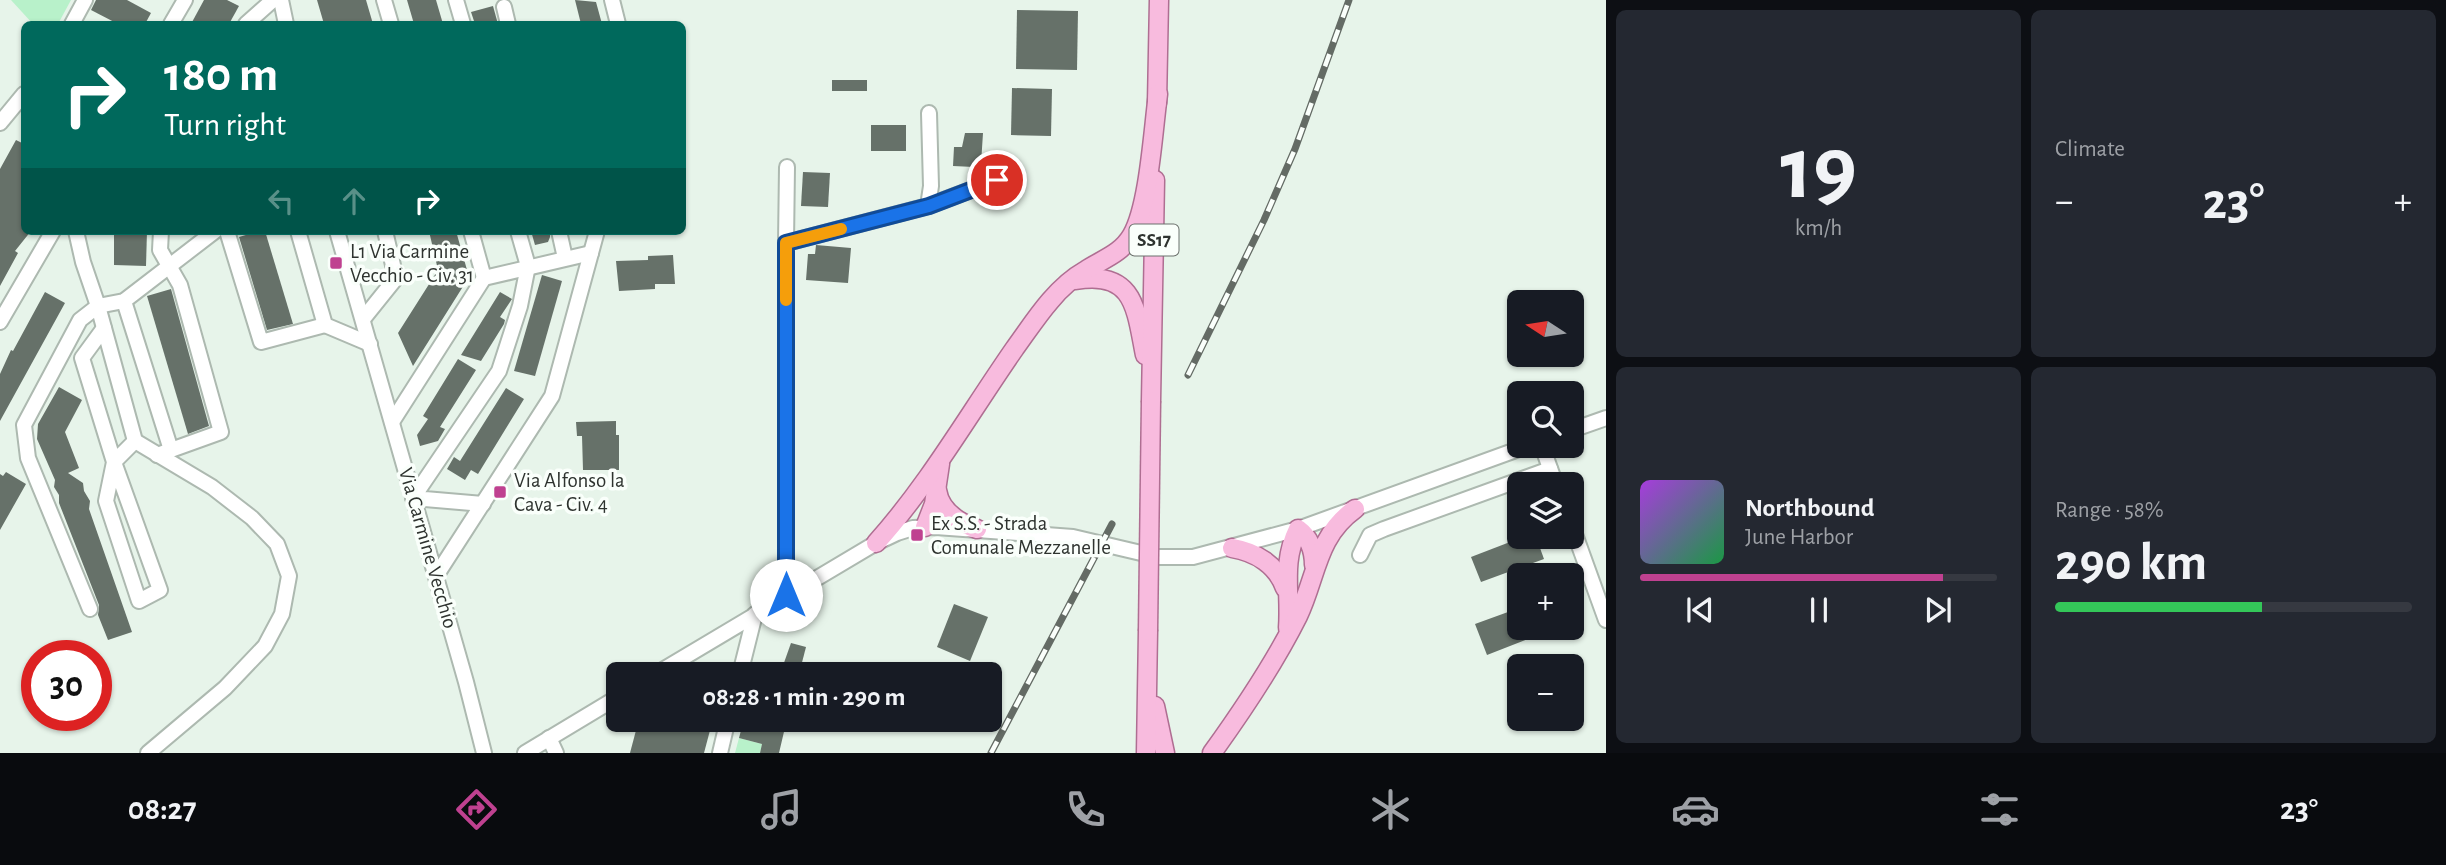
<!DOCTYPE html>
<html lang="en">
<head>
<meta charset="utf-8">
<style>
  :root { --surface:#171b24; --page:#242831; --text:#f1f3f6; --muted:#9ea1a6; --line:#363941; --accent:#bf4190 }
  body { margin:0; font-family:"Alegreya Sans",sans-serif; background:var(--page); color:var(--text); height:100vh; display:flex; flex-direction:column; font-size:26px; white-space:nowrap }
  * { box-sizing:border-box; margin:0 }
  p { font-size:23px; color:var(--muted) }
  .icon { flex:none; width:38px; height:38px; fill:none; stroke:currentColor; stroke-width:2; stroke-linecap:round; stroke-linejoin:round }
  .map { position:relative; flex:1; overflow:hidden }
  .panel { display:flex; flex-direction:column; gap:10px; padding:10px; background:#0d0f14; width:840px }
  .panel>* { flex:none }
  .top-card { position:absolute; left:21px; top:21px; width:665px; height:214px; border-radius:10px; box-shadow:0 2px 5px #0004; background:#00695c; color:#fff; overflow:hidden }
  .needle { width:46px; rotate:282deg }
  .tools { position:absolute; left:1507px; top:290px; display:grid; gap:14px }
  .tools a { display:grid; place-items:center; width:77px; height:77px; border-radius:10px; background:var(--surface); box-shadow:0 2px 5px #0004; font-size:35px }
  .speed { position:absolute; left:21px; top:640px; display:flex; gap:14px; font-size:35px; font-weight:700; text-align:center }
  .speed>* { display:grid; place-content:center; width:91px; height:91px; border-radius:50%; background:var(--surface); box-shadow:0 2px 5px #0004; line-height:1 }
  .speed .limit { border:10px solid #d22; background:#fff; color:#111 }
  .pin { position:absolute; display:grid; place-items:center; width:60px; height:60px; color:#fff; margin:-30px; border:4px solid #fff; border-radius:50%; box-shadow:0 2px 7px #0007 }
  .me { position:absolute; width:77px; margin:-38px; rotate:0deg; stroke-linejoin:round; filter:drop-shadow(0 0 5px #0008) }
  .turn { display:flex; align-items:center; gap:24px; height:147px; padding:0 28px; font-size:32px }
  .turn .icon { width:91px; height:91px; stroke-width:2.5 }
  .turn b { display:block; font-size:49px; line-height:60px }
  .lanes { display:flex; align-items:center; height:66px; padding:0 28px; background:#0003; justify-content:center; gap:35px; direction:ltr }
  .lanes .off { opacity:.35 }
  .big { font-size:52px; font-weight:700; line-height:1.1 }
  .panel .card { flex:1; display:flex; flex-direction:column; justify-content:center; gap:10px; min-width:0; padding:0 24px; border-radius:10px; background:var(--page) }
  .panel .dial { align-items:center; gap:0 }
  .dial b { font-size:91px; line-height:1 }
  .song { display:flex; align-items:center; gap:21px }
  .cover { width:84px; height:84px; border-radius:10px; background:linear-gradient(135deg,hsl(280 70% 55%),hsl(140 70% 35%)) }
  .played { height:7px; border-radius:4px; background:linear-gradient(90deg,var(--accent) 85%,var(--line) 85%) }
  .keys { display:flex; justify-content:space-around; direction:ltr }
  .heat { display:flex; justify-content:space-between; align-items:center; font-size:38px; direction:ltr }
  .charge { height:10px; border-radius:5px; background:linear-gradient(90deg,#34c759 58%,var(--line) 0) }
  .panel .tiles { flex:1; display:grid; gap:10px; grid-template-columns:repeat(2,1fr) }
  .trip { position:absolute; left:606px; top:662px; width:396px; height:70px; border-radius:10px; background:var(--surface); box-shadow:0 2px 5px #0004; font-weight:700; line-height:70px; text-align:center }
  .dock { display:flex; height:112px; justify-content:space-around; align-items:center; background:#090b0e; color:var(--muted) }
  .dock .icon { width:49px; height:49px }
  .dock .selected { color:var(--accent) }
  .dock b { font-size:32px; color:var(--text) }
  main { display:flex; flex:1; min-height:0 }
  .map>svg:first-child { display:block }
  .green { fill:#b8f1ca }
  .building { fill:#667169 }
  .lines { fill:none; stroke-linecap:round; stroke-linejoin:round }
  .minor-casing { stroke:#adb9b0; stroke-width:18 }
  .major-casing { stroke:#af6e92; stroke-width:21 }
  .minor { stroke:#fff; stroke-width:14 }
  .major { stroke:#f8bbde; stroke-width:18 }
  .rail-casing { stroke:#646b65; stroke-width:7 }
  .rail { stroke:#fafffb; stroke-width:4.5; stroke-dasharray:13; stroke-linecap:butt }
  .major-bridge-casing { stroke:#af6e92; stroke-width:21; stroke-linecap:butt }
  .major-bridge { stroke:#f8bbde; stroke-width:18 }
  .route-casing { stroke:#114b97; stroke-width:18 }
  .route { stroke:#1a73e8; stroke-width:12 }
  .slow { stroke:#f59e0b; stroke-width:12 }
  .poi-dot { fill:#bf4190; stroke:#fafffb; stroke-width:2.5 }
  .labels { text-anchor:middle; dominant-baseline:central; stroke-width:7; stroke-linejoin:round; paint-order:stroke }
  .shield { fill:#fafffb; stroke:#6b706c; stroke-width:2 }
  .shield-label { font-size:19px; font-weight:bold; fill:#2e332f }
  .poi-label { font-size:21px; fill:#2e332f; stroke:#fafffb; text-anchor:start }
  .street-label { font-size:21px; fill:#2e332f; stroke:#fafffb }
</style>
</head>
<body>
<main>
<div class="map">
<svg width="1606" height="753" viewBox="0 0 1606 753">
  <rect width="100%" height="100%" fill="#e7f4ea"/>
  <g class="green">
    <polygon points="11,0 71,0 58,24 33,24"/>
    <polygon points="739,738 762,744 760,753 735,753"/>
  </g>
  <g class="building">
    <polygon points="96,0 127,0 151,13 145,24 118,24 91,10"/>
    <polygon points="204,0 227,0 239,6 229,24 191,24"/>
    <polygon points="317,0 366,0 373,24 324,24"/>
    <polygon points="407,0 436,0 443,24 414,24"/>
    <polygon points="575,0 596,2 602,24 581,24"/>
    <polygon points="493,6 498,24 475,24 471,12"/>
    <polygon points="1017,10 1078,11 1077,70 1016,69"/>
    <rect x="832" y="80" width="35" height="11"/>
    <polygon points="1012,88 1052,89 1051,136 1011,135"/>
    <rect x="871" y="125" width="35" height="26"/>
    <polygon points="965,133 983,133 981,164 975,164 974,167 953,166 954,147 962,147"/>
    <polygon points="16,140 24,144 24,231 31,231 15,251 18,253 0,286 0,169"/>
    <polygon points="803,172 830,173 828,207 801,206"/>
    <polygon points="114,231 147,231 146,266 114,265"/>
    <polygon points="259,231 265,231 293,324 267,330 239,237"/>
    <polygon points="429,231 456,231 469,277 413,366 398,333 438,270"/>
    <polygon points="531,231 550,231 550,237 548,242 535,245"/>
    <polygon points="816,245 851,248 848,283 806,280 808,254 815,254"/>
    <polygon points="673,255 675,284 655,284 655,289 619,291 616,261 648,260 648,256"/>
    <polygon points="542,275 562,281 535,376 514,371"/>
    <polygon points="171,289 209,426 188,434 147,296"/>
    <polygon points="45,292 65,303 0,421 0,374 11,350 13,351"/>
    <polygon points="500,292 512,299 500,317 505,320 504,324 481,361 461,355"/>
    <polygon points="458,359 476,370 440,427 445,429 438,441 420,446 417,435 428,419 423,416"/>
    <polygon points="59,387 82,400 65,432 79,468 68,473 83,483 84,491 90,501 89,509 132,632 108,640 98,615 99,605 59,503 59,495 54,487 55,480 37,439 38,424"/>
    <polygon points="506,388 524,399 478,474 471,470 465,480 447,469 454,457 460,461"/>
    <polygon points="616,421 616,435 619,435 619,470 583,470 582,436 577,436 576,422"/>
    <polygon points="6,472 26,484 0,530 0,474 3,476"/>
    <polygon points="1523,537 1536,537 1544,559 1481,582 1471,557"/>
    <polygon points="954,604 988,617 970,661 937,647"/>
    <polygon points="1519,608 1519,628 1553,629 1487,655 1475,624"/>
    <polygon points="791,643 806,647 799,674 780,674"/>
    <polygon points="639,719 713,719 704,753 630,753"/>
    <polygon points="744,719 787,719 779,753 760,753 762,744 739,738"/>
  </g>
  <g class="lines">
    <defs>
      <g id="minor">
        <polyline points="281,0 286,24"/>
        <polyline points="384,0 391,24"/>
        <polyline points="456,0 463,24"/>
        <polyline points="612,0 618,24"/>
        <polyline points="504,7 508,24"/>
        <polyline points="72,24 85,0"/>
        <polyline points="171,24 185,0"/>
        <polyline points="246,24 273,0"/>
        <polyline points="0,123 24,94"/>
        <polyline points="928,206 997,180"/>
        <polyline points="76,231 83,262 98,306 135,441 212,487 252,518 277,544 289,576 282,614 265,646 225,688 148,753"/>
        <polyline points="227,231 261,342 325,325"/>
        <polyline points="298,231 325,325 370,344"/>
        <polyline points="337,231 466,682 484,753"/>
        <polyline points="471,231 484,278"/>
        <polyline points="559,231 565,258"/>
        <polyline points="786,243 787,167"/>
        <polyline points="484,278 591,253"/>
        <polyline points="124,301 171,450"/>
        <polyline points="363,319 396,278 385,231"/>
        <polyline points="0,322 53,231"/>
        <polyline points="104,328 82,358 114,462 106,501 139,601 160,590 114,462 135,441"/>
        <polyline points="392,422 484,278"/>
        <polyline points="1572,430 1606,418"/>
        <polyline points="1542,446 1556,485"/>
        <polyline points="157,455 221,432 180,285 160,250 161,231"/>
        <polyline points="483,504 413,498 499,371 520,306 528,266 518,231"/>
        <polyline points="1572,526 1606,620"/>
        <polyline points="1360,555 1370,535 1384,529 1550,469"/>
        <polyline points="436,576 552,396 597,231"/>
        <polyline points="786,595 786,243 928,206 931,186 929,113"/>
        <polyline points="90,609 28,458 24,425 80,320 98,306 124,301 215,231"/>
        <polyline points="656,674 876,543 897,533 913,528 936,527 1073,537 1158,557 1193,557 1298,529 1527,446"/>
        <polyline points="740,674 755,614"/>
        <polyline points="549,738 556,753"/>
        <polyline points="525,753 618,697"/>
        <polyline points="720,753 728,719"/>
      </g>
      <g id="major">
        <polyline points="1157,103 1159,0"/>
        <path d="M1076,280c59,-10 60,30 69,75"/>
        <polyline points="1151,401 1155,180"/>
        <path d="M937,490c3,21 20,32 40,39"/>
        <polyline points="925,527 934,504 940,464"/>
        <path d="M876,543c53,-59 93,-129 139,-195 11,-15 22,-32 35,-47 10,-12 22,-23 36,-31 17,-11 35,-16 46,-35 17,-30 21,-104 26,-141"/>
        <path d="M1232,548c24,4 45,17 53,40"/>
        <path d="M1288,628c3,-36 -7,-64 10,-99 12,9 16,21 16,36"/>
        <polyline points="1155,706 1165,753"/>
        <polyline points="1146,753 1148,631"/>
        <path d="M1212,753c31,-43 62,-89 86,-137 19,-40 18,-79 57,-107"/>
      </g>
    </defs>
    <use href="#minor" class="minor-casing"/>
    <use href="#major" class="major-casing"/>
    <use href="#minor" class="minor"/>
    <use href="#major" class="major"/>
    <defs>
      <g id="rail">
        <polyline points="1188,375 1264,220 1295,149 1349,0"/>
        <polyline points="991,753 1112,524"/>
      </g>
    </defs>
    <use href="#rail" class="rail-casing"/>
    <use href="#rail" class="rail"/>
    <defs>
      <polyline id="major-bridge" points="1148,631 1151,401"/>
    </defs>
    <use href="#major-bridge" class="major-bridge-casing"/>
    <use href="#major-bridge" class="major-bridge"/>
  </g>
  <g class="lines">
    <defs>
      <polyline id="route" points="786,595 786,243 929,206 997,180"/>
    </defs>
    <use href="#route" class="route-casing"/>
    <use href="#route" class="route"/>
    <polyline class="slow" points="786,300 786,243 841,229"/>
  </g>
  <g class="poi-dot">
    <rect x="329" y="256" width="14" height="14" rx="3.5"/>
    <rect x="493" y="485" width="14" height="14" rx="3.5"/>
    <rect x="910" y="528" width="14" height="14" rx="3.5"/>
  </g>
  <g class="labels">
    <rect class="shield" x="1129.5" y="224.5" width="49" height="31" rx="5"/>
    <g class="shield-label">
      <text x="1154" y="240">SS17</text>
    </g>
    <g class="poi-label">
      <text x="350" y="251">L1 Via Carmine<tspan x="350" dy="24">Vecchio - Civ. 31</tspan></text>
      <text x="514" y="480">Via Alfonso la<tspan x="514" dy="24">Cava - Civ. 4</tspan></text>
      <text x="931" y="523">Ex S.S. - Strada<tspan x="931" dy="24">Comunale Mezzanelle</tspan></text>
    </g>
    <g class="street-label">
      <text transform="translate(428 548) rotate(74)">Via Carmine Vecchio</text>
    </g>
  </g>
</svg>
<div class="tools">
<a><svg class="needle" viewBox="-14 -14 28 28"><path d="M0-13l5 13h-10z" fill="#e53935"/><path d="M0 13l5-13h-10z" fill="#9ea1a6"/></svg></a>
<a><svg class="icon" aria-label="search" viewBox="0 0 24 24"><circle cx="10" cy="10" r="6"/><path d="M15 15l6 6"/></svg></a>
<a><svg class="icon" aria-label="layers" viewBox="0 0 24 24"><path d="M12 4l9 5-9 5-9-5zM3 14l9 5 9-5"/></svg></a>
<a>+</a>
<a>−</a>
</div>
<div class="speed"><div class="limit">30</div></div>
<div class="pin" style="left:997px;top:180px;background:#d93025"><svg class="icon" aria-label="arrive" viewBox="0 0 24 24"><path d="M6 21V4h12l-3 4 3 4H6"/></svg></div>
<svg class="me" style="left:786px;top:595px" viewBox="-20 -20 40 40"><circle r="19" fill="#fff"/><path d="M0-13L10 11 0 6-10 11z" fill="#1a73e8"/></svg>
<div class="trip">08:28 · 1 min · 290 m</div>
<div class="top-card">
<div class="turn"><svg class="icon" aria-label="right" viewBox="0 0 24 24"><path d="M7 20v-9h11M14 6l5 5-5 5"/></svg><div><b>180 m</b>Turn right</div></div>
<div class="lanes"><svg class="icon off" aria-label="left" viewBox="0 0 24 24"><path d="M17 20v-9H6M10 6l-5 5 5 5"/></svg><svg class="icon off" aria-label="ahead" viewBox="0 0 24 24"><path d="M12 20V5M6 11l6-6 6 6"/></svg><svg class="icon" aria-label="right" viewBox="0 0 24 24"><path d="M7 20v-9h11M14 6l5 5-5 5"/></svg></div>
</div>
</div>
<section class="panel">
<div class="tiles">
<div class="card dial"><b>19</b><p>km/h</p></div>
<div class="card"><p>Climate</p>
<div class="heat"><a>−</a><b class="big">23°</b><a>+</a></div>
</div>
<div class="card">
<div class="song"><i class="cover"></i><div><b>Northbound</b><p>June Harbor</p></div></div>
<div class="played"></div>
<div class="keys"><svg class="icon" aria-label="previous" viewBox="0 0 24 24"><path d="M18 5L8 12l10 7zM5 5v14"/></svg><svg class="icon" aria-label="pause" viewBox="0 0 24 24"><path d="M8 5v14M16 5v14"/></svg><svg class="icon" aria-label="next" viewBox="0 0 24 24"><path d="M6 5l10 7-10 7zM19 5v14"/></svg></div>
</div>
<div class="card"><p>Range · 58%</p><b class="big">290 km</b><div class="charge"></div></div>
</div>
</section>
</main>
<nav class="dock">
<b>08:27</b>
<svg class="icon selected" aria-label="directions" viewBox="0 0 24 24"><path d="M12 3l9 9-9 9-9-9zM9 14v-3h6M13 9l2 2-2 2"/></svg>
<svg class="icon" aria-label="music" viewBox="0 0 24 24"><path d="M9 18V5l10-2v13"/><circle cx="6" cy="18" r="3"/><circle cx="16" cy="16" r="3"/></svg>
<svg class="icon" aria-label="phone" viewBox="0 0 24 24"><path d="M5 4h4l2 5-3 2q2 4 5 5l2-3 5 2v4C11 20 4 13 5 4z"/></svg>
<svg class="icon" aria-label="climate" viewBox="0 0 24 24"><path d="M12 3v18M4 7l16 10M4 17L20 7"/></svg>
<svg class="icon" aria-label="car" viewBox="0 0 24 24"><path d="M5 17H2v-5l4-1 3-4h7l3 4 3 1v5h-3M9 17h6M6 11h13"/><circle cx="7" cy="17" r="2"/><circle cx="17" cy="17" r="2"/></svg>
<svg class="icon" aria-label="filters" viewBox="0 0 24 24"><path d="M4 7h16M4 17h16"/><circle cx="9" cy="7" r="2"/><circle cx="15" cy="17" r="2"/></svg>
<b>23°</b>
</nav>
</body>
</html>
